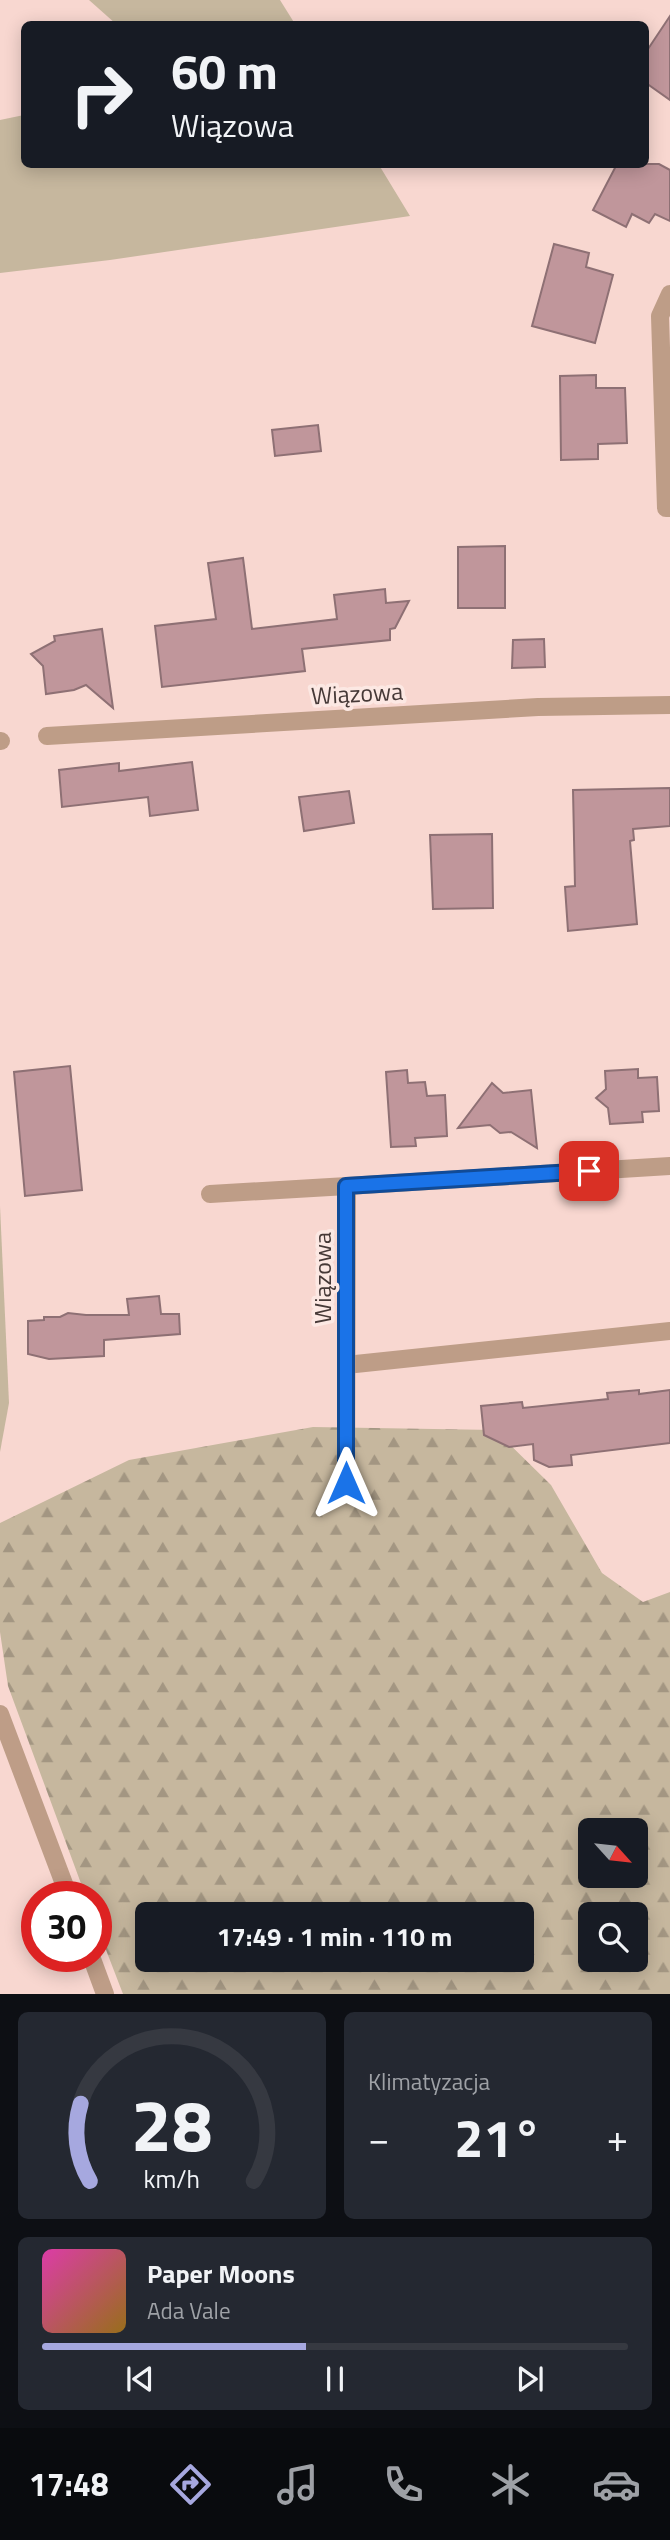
<!DOCTYPE html>
<html lang="pl">
<head>
<meta charset="utf-8">
<style>
  :root { --surface:#171b24; --page:#242831; --text:#f1f3f6; --muted:#9ea1a6; --line:#363941; --accent:#a6a8df }
  body { margin:0; font-family:"Titillium Web",sans-serif; background:var(--page); color:var(--text); height:100vh; display:flex; flex-direction:column; font-size:26px; white-space:nowrap }
  * { box-sizing:border-box; margin:0 }
  p { font-size:23px; color:var(--muted) }
  .icon { flex:none; width:38px; height:38px; fill:none; stroke:currentColor; stroke-width:2; stroke-linecap:round; stroke-linejoin:round }
  .map { position:relative; height:1994px; overflow:hidden }
  .panel { display:flex; flex-direction:column; gap:18px; padding:18px; background:#0d0f14; flex:1 }
  .panel>* { flex:none }
  .top-card { position:absolute; left:21px; top:21px; width:628px; height:147px; border-radius:10px; box-shadow:0 4px 18px #0003; background:#171b24; color:var(--text); overflow:hidden }
  .needle { width:46px; rotate:117deg }
  .fabs { position:absolute; left:578px; top:1818px; display:grid; gap:14px }
  .fabs a { display:grid; place-items:center; width:70px; height:70px; border-radius:10px; background:var(--surface); box-shadow:0 4px 18px #0003; font-size:35px }
  .speed { position:absolute; left:21px; top:1881px; display:flex; gap:14px; font-size:35px; font-weight:700; text-align:center }
  .speed>* { display:grid; place-content:center; width:91px; height:91px; border-radius:50%; background:var(--surface); box-shadow:0 4px 18px #0003; line-height:1 }
  .speed .limit { border:10px solid #d22; background:#fff; color:#111 }
  .pin { position:absolute; display:grid; place-items:center; width:60px; height:60px; color:#fff; margin:-30px; border-radius:14px; box-shadow:0 4px 10px #0006 }
  .me { position:absolute; width:77px; margin:-38px; rotate:0deg; stroke-linejoin:round; filter:drop-shadow(0 0 5px #0008) }
  .turn { display:flex; align-items:center; gap:24px; height:147px; padding:0 35px; font-size:32px }
  .turn .icon { width:91px; height:91px; stroke-width:2.5 }
  .turn b { display:block; font-size:49px; line-height:60px }
  .big { font-size:52px; font-weight:700; line-height:1.1 }
  .panel .widget { flex:1; display:flex; flex-direction:column; justify-content:center; gap:10px; min-width:0; padding:0 24px; border-radius:10px; background:var(--page) }
  .panel .dial { align-items:center; gap:0 }
  .dial svg { height:182px; overflow:visible; fill:none; stroke:var(--line); stroke-width:7; stroke-linecap:round; text-anchor:middle }
  .dial text { fill:var(--text); stroke:none }
  .song { display:flex; align-items:center; gap:21px }
  .cover { width:84px; height:84px; border-radius:10px; background:linear-gradient(135deg,hsl(320 70% 55%),hsl(40 70% 35%)) }
  .played { height:7px; border-radius:4px; background:linear-gradient(90deg,var(--accent) 45%,var(--line) 45%) }
  .keys { display:flex; justify-content:space-around; direction:ltr }
  .heat { display:flex; justify-content:space-between; align-items:center; font-size:38px; direction:ltr }
  .panel .tiles { flex:1; display:grid; gap:18px; grid-template-columns:1fr 1fr }
  .widget:last-child { grid-column:span 2 }
  .trip { position:absolute; left:135px; top:1902px; width:399px; height:70px; border-radius:10px; background:var(--surface); box-shadow:0 4px 18px #0003; font-weight:700; line-height:70px; text-align:center }
  .tab-bar { display:flex; height:112px; justify-content:space-around; align-items:center; background:#090b0e; color:var(--muted) }
  .tab-bar .icon { width:49px; height:49px }
  .tab-bar .on { color:var(--accent) }
  .tab-bar b { font-size:32px; color:var(--text) }
  .map>svg:first-child { display:block }
  .grass { fill:#c6b79e }
  .forest { fill:url(#forest-firs); fill-rule:evenodd }
  .building { fill:#c0969b; stroke:#8e7074; stroke-width:2 }
  .lines { fill:none; stroke-linecap:round; stroke-linejoin:round }
  .street { stroke:#be9d87; stroke-width:18 }
  .route-casing { stroke:#114b97; stroke-width:18 }
  .route { stroke:#1a73e8; stroke-width:12 }
  .labels { text-anchor:middle; dominant-baseline:central; stroke-width:7; stroke-linejoin:round; paint-order:stroke }
  .street-label { font-size:24px; fill:#463937; stroke:#fce8e3 }
</style>
</head>
<body>
<div class="map">
<svg width="670" height="1994" viewBox="0 0 670 1994">
  <defs>
    <pattern id="forest-firs" width="22" height="20" patternUnits="userSpaceOnUse" patternTransform="scale(1.75)"><rect width="22" height="20" fill="#c6b79e"/><path d="M5 1l3.5 6h-7zM16 11l3.5 6h-7z" fill="#a39682"/></pattern>
  </defs>
  <rect width="100%" height="100%" fill="#f8d7d0"/>
  <g class="grass">
    <polygon points="89,0 280,0 295,24 116,24"/>
    <polygon points="24,115 24,164 379,165 410,216 110,260 0,273 0,120"/>
    <polygon points="0,1206 9,1403 0,1452"/>
  </g>
  <path class="forest" d="M313,1427l182,3 56,55 51,88 41,29 27,-10v402h-547l-27,-70v-27h-10l-78,-211 -8,-54v-109l129,-63zM590,1830h45v46h-45zM147,1914h375v46h-375zM590,1914h45v46h-45z"/>
  <g class="building">
    <polygon points="670,16 670,100 646,83 646,52"/>
    <polygon points="617,164 659,164 670,170 670,221 655,214 649,223 632,214 626,227 593,210"/>
    <polygon points="554,244 589,253 586,267 613,275 595,343 532,326"/>
    <polygon points="596,375 596,388 625,388 627,443 598,444 598,459 561,460 560,376"/>
    <polygon points="318,425 321,451 275,456 272,430"/>
    <polygon points="505,546 505,608 458,608 458,547"/>
    <polygon points="243,558 252,629 337,619 334,595 385,589 386,603 409,601 395,628 390,629 390,640 302,649 305,671 162,687 155,626 216,619 208,563"/>
    <polygon points="102,629 113,708 86,685 74,690 46,694 43,666 31,654 55,641 54,636"/>
    <polygon points="544,639 545,667 512,668 513,640"/>
    <polygon points="192,762 198,810 150,816 148,797 62,807 59,770 119,763 119,771"/>
    <polygon points="670,788 670,826 633,829 634,840 630,841 637,924 568,931 565,887 575,886 573,790"/>
    <polygon points="349,791 354,823 304,831 299,797"/>
    <polygon points="492,834 493,908 433,909 430,835"/>
    <polygon points="70,1066 82,1190 25,1196 14,1072"/>
    <polygon points="638,1069 638,1078 657,1077 659,1111 642,1112 643,1122 610,1124 608,1108 596,1098 606,1089 605,1071"/>
    <polygon points="407,1070 408,1083 425,1082 427,1096 445,1095 447,1136 415,1138 416,1146 391,1147 386,1072"/>
    <polygon points="492,1083 503,1093 531,1090 537,1148 511,1132 500,1133 490,1125 458,1128"/>
    <polygon points="159,1296 161,1314 179,1314 180,1334 104,1340 104,1356 49,1359 28,1354 28,1321 44,1320 44,1317 60,1317 68,1313 86,1315 129,1315 127,1299"/>
    <polygon points="639,1390 639,1394 670,1390 670,1443 571,1455 572,1465 549,1467 534,1460 533,1444 509,1447 484,1435 481,1406 522,1402 523,1408 608,1399 607,1393"/>
  </g>
  <g class="lines">
    <g class="street">
      <polyline points="670,294 660,316 666,508 670,508"/>
      <polyline points="47,736 538,707 670,705"/>
      <polyline points="0,741 1,741"/>
      <polyline points="210,1194 347,1186"/>
      <polyline points="346,1365 670,1331"/>
      <polyline points="346,1484 347,1186 670,1166"/>
      <polyline points="0,1714 69,1897"/>
      <polyline points="91,1956 105,1994"/>
    </g>
  </g>
  <g class="lines">
    <defs>
      <polyline id="route" points="346,1483 346,1186 589,1171"/>
    </defs>
    <use href="#route" class="route-casing"/>
    <use href="#route" class="route"/>
  </g>
  <g class="labels">
    <g class="street-label">
      <text transform="translate(357 693) rotate(-3)">Wiązowa</text>
      <text transform="translate(322 1278) rotate(-90)">Wiązowa</text>
    </g>
  </g>
</svg>
<div class="fabs">
<a><svg class="needle" viewBox="-14 -14 28 28"><path d="M0-13l5 13h-10z" fill="#e53935"/><path d="M0 13l5-13h-10z" fill="#9ea1a6"/></svg></a>
<a><svg class="icon" aria-label="search" viewBox="0 0 24 24"><circle cx="10" cy="10" r="6"/><path d="M15 15l6 6"/></svg></a>
</div>
<div class="speed"><div class="limit">30</div></div>
<div class="pin" style="left:589px;top:1171px;background:#d93025"><svg class="icon" aria-label="arrive" viewBox="0 0 24 24"><path d="M6 21V4h12l-3 4 3 4H6"/></svg></div>
<svg class="me" style="left:346px;top:1483px" viewBox="-20 -20 40 40"><path d="M0-17L14 15 0 8-14 15z" fill="#1a73e8" stroke="#fff" stroke-width="4"/></svg>
<div class="trip">17:49 · 1 min · 110 m</div>
<div class="top-card">
<div class="turn"><svg class="icon" aria-label="right" viewBox="0 0 24 24"><path d="M7 20v-9h11M14 6l5 5-5 5"/></svg><div><b>60 m</b>Wiązowa</div></div>
</div>
</div>
<section class="panel">
<div class="tiles">
<div class="widget dial"><svg viewBox="0 0 100 80">
<path d="M14 69A42 42 0 1 1 86 69"/>
<path d="M14 69A42 42 0 0 1 10 35" stroke="#a6a8df"/>
<text x="50" y="56" font-size="32" font-weight="700">28</text>
<text x="50" y="72" font-size="11">km/h</text>
</svg></div>
<div class="widget"><p>Klimatyzacja</p>
<div class="heat"><a>−</a><b class="big">21°</b><a>+</a></div>
</div>
<div class="widget">
<div class="song"><i class="cover"></i><div><b>Paper Moons</b><p>Ada Vale</p></div></div>
<div class="played"></div>
<div class="keys"><svg class="icon" aria-label="previous" viewBox="0 0 24 24"><path d="M18 5L8 12l10 7zM5 5v14"/></svg><svg class="icon" aria-label="pause" viewBox="0 0 24 24"><path d="M8 5v14M16 5v14"/></svg><svg class="icon" aria-label="next" viewBox="0 0 24 24"><path d="M6 5l10 7-10 7zM19 5v14"/></svg></div>
</div>
</div>
</section>
<nav class="tab-bar">
<b>17:48</b>
<svg class="icon on" aria-label="directions" viewBox="0 0 24 24"><path d="M12 3l9 9-9 9-9-9zM9 14v-3h6M13 9l2 2-2 2"/></svg>
<svg class="icon" aria-label="music" viewBox="0 0 24 24"><path d="M9 18V5l10-2v13"/><circle cx="6" cy="18" r="3"/><circle cx="16" cy="16" r="3"/></svg>
<svg class="icon" aria-label="phone" viewBox="0 0 24 24"><path d="M5 4h4l2 5-3 2q2 4 5 5l2-3 5 2v4C11 20 4 13 5 4z"/></svg>
<svg class="icon" aria-label="climate" viewBox="0 0 24 24"><path d="M12 3v18M4 7l16 10M4 17L20 7"/></svg>
<svg class="icon" aria-label="car" viewBox="0 0 24 24"><path d="M5 17H2v-5l4-1 3-4h7l3 4 3 1v5h-3M9 17h6M6 11h13"/><circle cx="7" cy="17" r="2"/><circle cx="17" cy="17" r="2"/></svg>
</nav>
</body>
</html>
